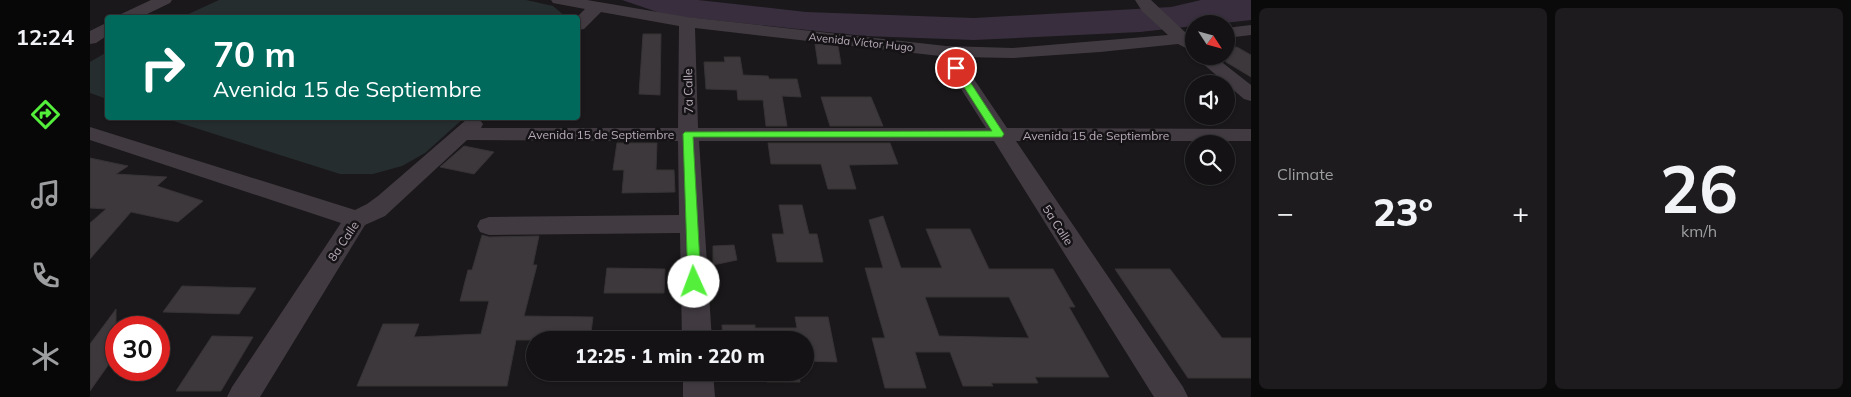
<!DOCTYPE html>
<html lang="en">
<head>
<meta charset="utf-8">
<style>
  :root { --surface:#141214; --page:#1d1b1d; --text:#f1f3f6; --muted:#9d9ea0; --line:#333234; --accent:#53ef3b }
  body { margin:0; font-family:Mulish,sans-serif; background:var(--page); color:var(--text); height:100vh; display:flex; flex-direction:column; font-size:19px; white-space:nowrap }
  * { box-sizing:border-box; margin:0 }
  p { font-size:16px; color:var(--muted) }
  .icon { flex:none; width:28px; height:28px; fill:none; stroke:currentColor; stroke-width:2; stroke-linecap:round; stroke-linejoin:round }
  .map { position:relative; flex:1; overflow:hidden }
  .panel { display:flex; flex-direction:column; gap:8px; padding:8px; background:#0b0a0b; width:600px }
  .panel>* { flex:none }
  .top-card { position:absolute; left:15px; top:15px; width:475px; height:105px; border-radius:5px; box-shadow:0 1px 4px #0004,0 0 0 1px var(--line); background:#00695c; color:#fff; overflow:hidden }
  .needle { width:32px; rotate:126deg }
  .fabs { position:absolute; left:1095px; top:15px; display:grid; gap:10px }
  .fabs a { display:grid; place-items:center; width:50px; height:50px; border-radius:50%; background:var(--surface); box-shadow:0 1px 4px #0004,0 0 0 1px var(--line); font-size:25px }
  .speed { position:absolute; left:15px; top:316px; display:flex; gap:10px; font-size:25px; font-weight:700; text-align:center }
  .speed>* { display:grid; place-content:center; width:65px; height:65px; border-radius:50%; background:var(--surface); box-shadow:0 1px 4px #0004,0 0 0 1px var(--line); line-height:1 }
  .speed .limit { border:8px solid #d22; background:#fff; color:#111 }
  .pin { position:absolute; display:grid; place-items:center; width:42px; height:42px; color:#fff; margin:-21px; border:2px solid #fff; border-radius:50%; box-shadow:0 1px 5px #0007 }
  .me { position:absolute; width:55px; margin:-28px; rotate:358deg; stroke-linejoin:round; filter:drop-shadow(0 0 4px #0008) }
  .turn { display:flex; align-items:center; gap:18px; height:105px; padding:0 25px; font-size:22px }
  .turn .icon { width:65px; height:65px; stroke-width:2.5 }
  .turn b { display:block; font-size:35px; line-height:42px }
  .big { font-size:38px; font-weight:800; line-height:1.1 }
  .panel .card { flex:1; display:flex; flex-direction:column; justify-content:center; gap:8px; min-width:0; padding:0 18px; border-radius:8px; background:var(--page) }
  .panel .dial { align-items:center; gap:0 }
  .dial b { font-size:65px; line-height:1 }
  .heat { display:flex; justify-content:space-between; align-items:center; font-size:28px; direction:ltr }
  .panel .tiles { flex:1; display:grid; gap:8px; grid-template-columns:repeat(2,1fr) }
  .trip { position:absolute; left:436px; top:331px; width:288px; height:50px; border-radius:25px; background:var(--surface); box-shadow:0 1px 4px #0004,0 0 0 1px var(--line); font-weight:800; line-height:50px; text-align:center }
  main { display:flex; flex:1; min-height:0 }
  .tabs { display:flex; flex-direction:column; width:90px; justify-content:space-around; align-items:center; background:#080708; color:var(--muted) }
  .tabs .icon { width:35px; height:35px }
  .tabs .selected { color:var(--accent) }
  .tabs b { font-size:22px; color:var(--text) }
  .map>svg:first-child { display:block }
  .green { fill:#262d2f }
  .water { fill:#382e3e }
  .building { fill:#3c383b; stroke:#363235; fill-rule:evenodd }
  .lines { fill:none; stroke-linecap:round; stroke-linejoin:round }
  .minor { fill:#413b41; fill-rule:evenodd }
  .route { fill:#53ef3b; stroke:#369b26 }
  .labels { text-anchor:middle; dominant-baseline:central; stroke-width:5; stroke-linejoin:round; paint-order:stroke }
  .far-street-label { font-size:11px; fill:#b8abb9; stroke:#151315 }
  .street-label { font-size:12px; fill:#b8abb9; stroke:#151315 }
</style>
</head>
<body>
<main>
<nav class="tabs">
<b>12:24</b>
<svg class="icon selected" aria-label="directions" viewBox="0 0 24 24"><path d="M12 3l9 9-9 9-9-9zM9 14v-3h6M13 9l2 2-2 2"/></svg>
<svg class="icon" aria-label="music" viewBox="0 0 24 24"><path d="M9 18V5l10-2v13"/><circle cx="6" cy="18" r="3"/><circle cx="16" cy="16" r="3"/></svg>
<svg class="icon" aria-label="phone" viewBox="0 0 24 24"><path d="M5 4h4l2 5-3 2q2 4 5 5l2-3 5 2v4C11 20 4 13 5 4z"/></svg>
<svg class="icon" aria-label="climate" viewBox="0 0 24 24"><path d="M12 3v18M4 7l16 10M4 17L20 7"/></svg>
</nav>
<div class="map">
<svg width="1161" height="397" viewBox="0 0 1161 397">
  <rect width="100%" height="100%" fill="#1a181a"/>
  <g class="green">
    <polygon points="129,0 436,0 463,6 476,17 92,17"/>
    <polygon points="17,52 17,99 0,93 0,62"/>
    <polygon points="74,118 374,118 335,153 312,166 283,174 250,174"/>
  </g>
  <polygon class="water" points="532,0 608,0 716,12 884,18 1081,7 1111,0 1161,0 1161,20 1126,24 1104,24 1104,26 1050,32 884,40 774,36 576,15"/>
  <g class="building">
    <polygon points="553,34 571,34 570,95 549,94"/>
    <polygon points="725,44 748,46 751,64 728,64"/>
    <polygon points="1147,47 1161,55 1161,77 1136,62 1136,48"/>
    <polygon points="634,57 650,57 653,75 678,76 679,79 707,79 711,97 692,96 697,126 676,126 673,100 648,100 647,90 616,89 614,62 635,62"/>
    <polygon points="731,97 781,97 793,126 740,126"/>
    <polygon points="527,143 567,143 566,170 584,170 585,192 532,193 534,170 523,170"/>
    <polygon points="678,143 800,143 808,164 759,165 766,189 738,189 731,164 681,164"/>
    <polygon points="374,146 404,152 384,174 350,167"/>
    <polygon points="0,158 38,166 26,174 77,177 67,186 113,201 88,222 41,212 0,259 0,223 16,209 0,208"/>
    <polygon points="689,205 712,205 719,234 727,234 733,262 687,262 682,234 694,234"/>
    <path d="M793,216l18,52h41l-16,-39h44l19,40h64l22,38h-6l40,70h-74l3,6h-47l2,3h-30l-13,-34h-35l11,36h-41l-13,-50h13l-20,-70h18l-14,-48zM835,297h84l20,41 -90,-2z"/>
    <polygon points="392,235 399,237 449,236 443,265 447,265 434,316 503,317 500,340 426,340 417,386 267,386 293,324 329,324 324,337 391,334 399,301 370,301 378,270 382,270"/>
    <polygon points="644,245 647,260 623,265 623,246"/>
    <polygon points="517,268 575,269 574,293 514,293"/>
    <polygon points="1025,269 1080,269 1132,338 1161,338 1161,378 1098,378"/>
    <polygon points="92,286 166,288 149,314 73,312"/>
    <polygon points="26,309 26,354 0,391 0,344"/>
    <polygon points="705,317 738,317 747,362 715,361 715,340 633,340 632,325 665,325 665,328 707,328"/>
    <polygon points="122,336 163,337 131,391 86,391"/>
    <polygon points="635,372 709,372 710,382 677,382 676,378 635,378"/>
  </g>
  <g class="lines">
    <g class="minor">
      <polygon points="61,0 82,0 80,3 49,18 27,18 29,15"/>
      <path d="M461,0h36l100,17 259,29 67,2 155,-13 -26,-24 -7,-11h16l35,33 8,-1v16l-6,1 -10,-5 -78,8 -87,6 -54,-1 48,71 244,1v12h-235l167,246 5,10h-34l-160,-256h-295l13,199h-30l-2,-107 -191,2 -9,-3 -3,-6 3,-6 9,-3 190,-2 -1,-74 -211,-1 -82,76 -20,9 -105,172h-33l5,-10 109,-164 -251,-83v-13l265,83 12,-6 11,-8 88,-76 7,-2 7,2 3,4 -2,4h197l1,-102 -78,-14 -17,17 -6,1 -2,-12 9,-9 -32,-6zM605,28l245,28 46,72h-288z"/>
      <polygon points="18,22 18,35 6,43 0,44 0,31"/>
      <polygon points="1161,25 1161,35 1136,38 1136,28"/>
      <polygon points="1104,56 1124,56 1161,85 1161,101 1154,99"/>
      <polygon points="593,372 623,372 625,397 593,397"/>
    </g>
  </g>
  <polygon class="route" points="866,65 871,68 914,134 912,137 603,137 611,282 609,286 600,286 598,282 593,134 595,132 902,131 862,68"/>
  <g class="labels">
    <g class="far-street-label">
      <text transform="translate(771 42) rotate(6)">Avenida Víctor Hugo</text>
    </g>
    <g class="street-label">
      <text transform="translate(598 91) rotate(-91)">7a Calle</text>
      <text x="511" y="134">Avenida 15 de Septiembre</text>
      <text x="1006" y="135">Avenida 15 de Septiembre</text>
      <text transform="translate(968 225) rotate(57)">5a Calle</text>
      <text transform="translate(253 241) rotate(-56)">8a Calle</text>
    </g>
  </g>
</svg>
<div class="fabs">
<a><svg class="needle" viewBox="-14 -14 28 28"><path d="M0-13l5 13h-10z" fill="#e53935"/><path d="M0 13l5-13h-10z" fill="#9d9ea0"/></svg></a>
<a><svg class="icon" aria-label="sound" viewBox="0 0 24 24"><path d="M4 9h4l5-4v14l-5-4H4zM17 9q2 3 0 6"/></svg></a>
<a><svg class="icon" aria-label="search" viewBox="0 0 24 24"><circle cx="10" cy="10" r="6"/><path d="M15 15l6 6"/></svg></a>
</div>
<div class="speed"><div class="limit">30</div></div>
<div class="pin" style="left:866px;top:68px;background:#d93025"><svg class="icon" aria-label="arrive" viewBox="0 0 24 24"><path d="M6 21V4h12l-3 4 3 4H6"/></svg></div>
<svg class="me" style="left:604px;top:282px" viewBox="-20 -20 40 40"><circle r="19" fill="#fff"/><path d="M0-13L10 11 0 6-10 11z" fill="#53ef3b"/></svg>
<div class="trip">12:25 · 1 min · 220 m</div>
<div class="top-card">
<div class="turn"><svg class="icon" aria-label="right" viewBox="0 0 24 24"><path d="M7 20v-9h11M14 6l5 5-5 5"/></svg><div><b>70 m</b>Avenida 15 de Septiembre</div></div>
</div>
</div>
<section class="panel">
<div class="tiles">
<div class="card"><p>Climate</p>
<div class="heat"><a>−</a><b class="big">23°</b><a>+</a></div>
</div>
<div class="card dial"><b>26</b><p>km/h</p></div>
</div>
</section>
</main>
</body>
</html>
